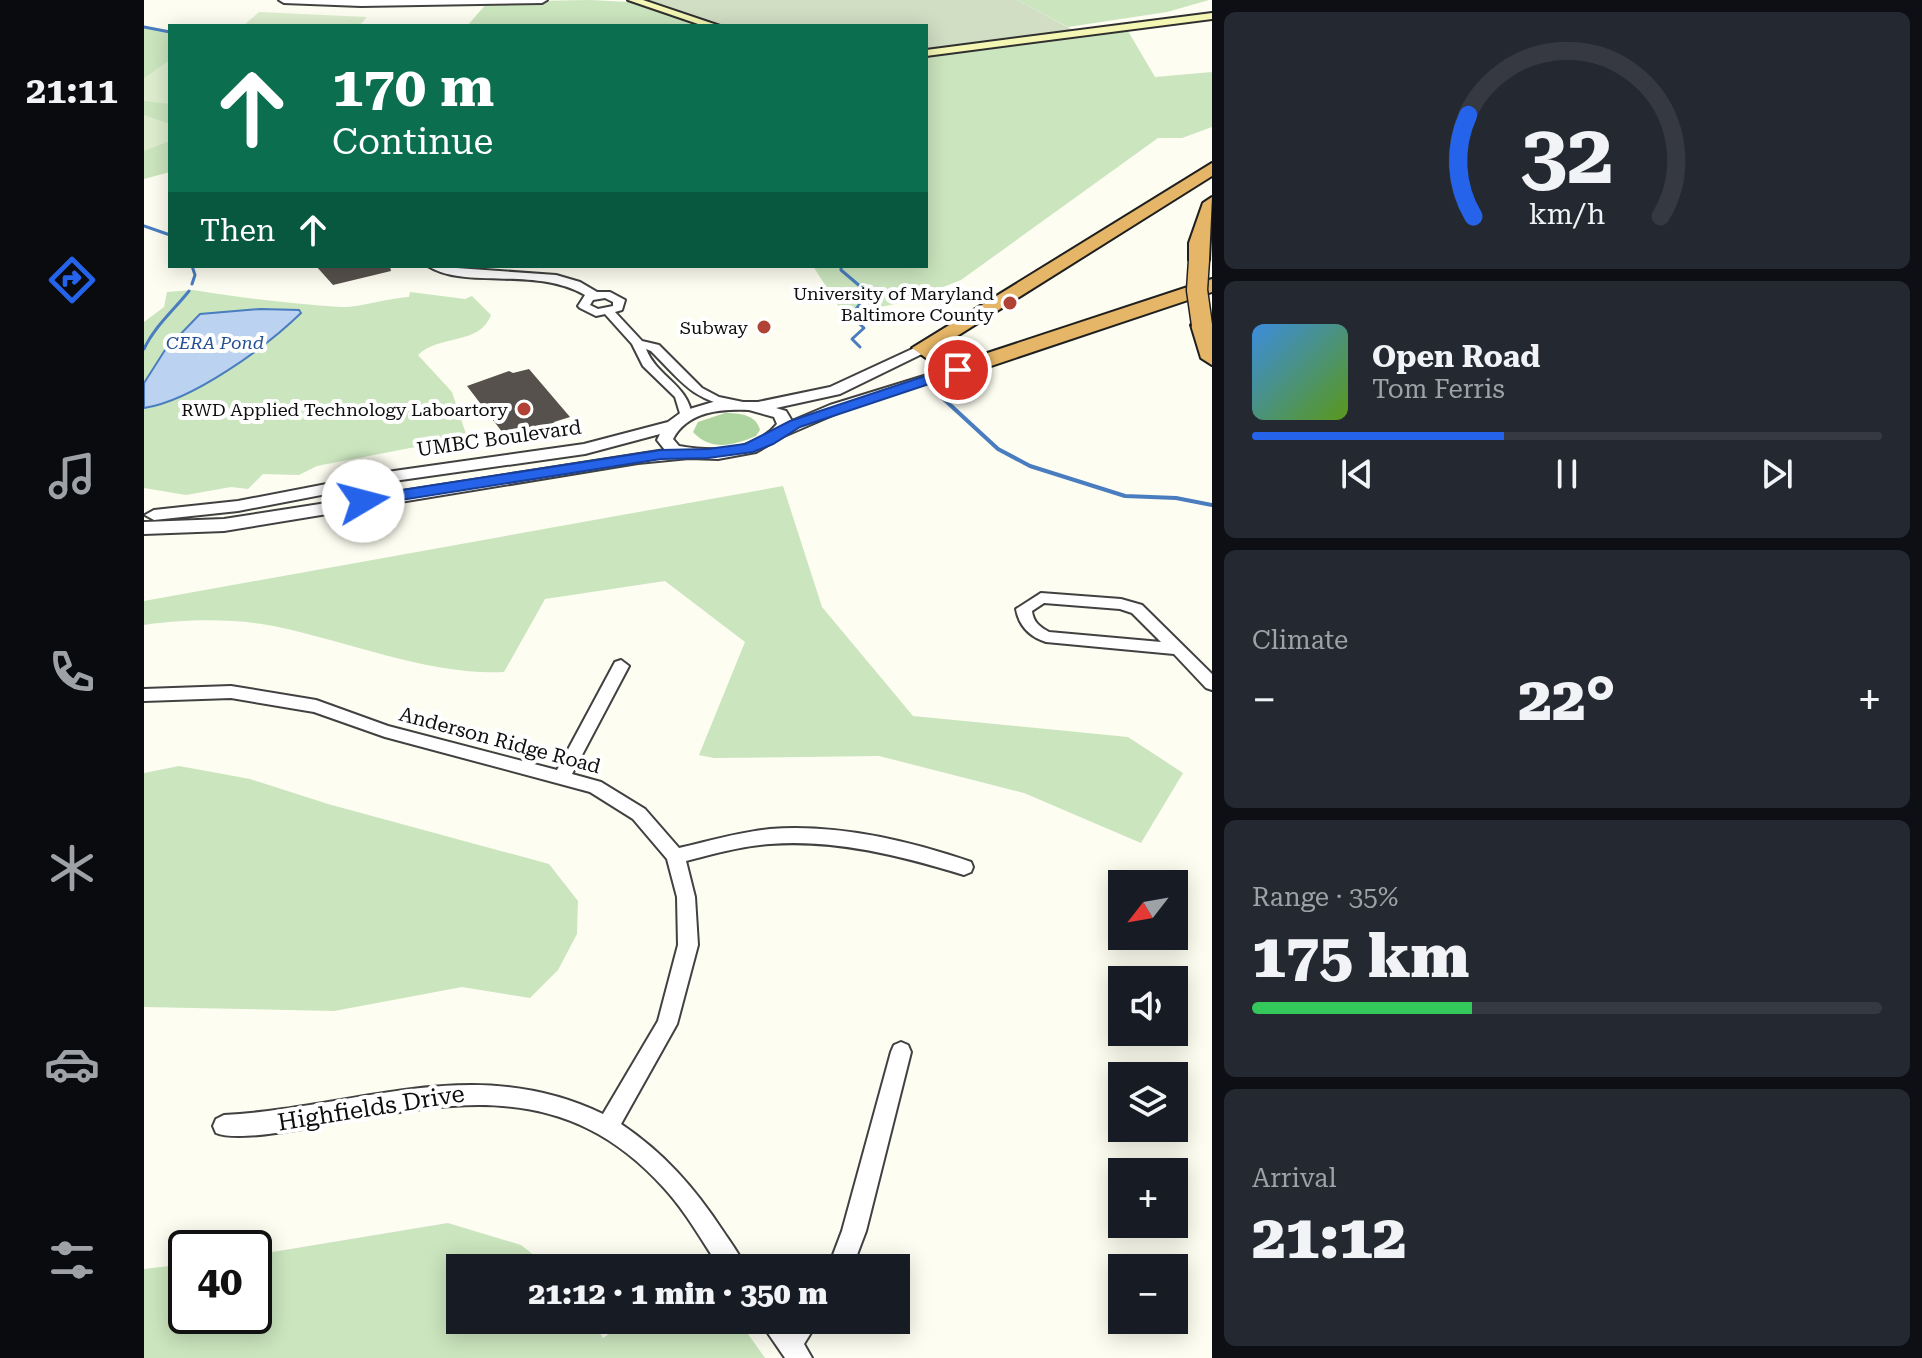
<!DOCTYPE html>
<html lang="en">
<head>
<meta charset="utf-8">
<style>
  :root { --surface:#171b24; --page:#242831; --text:#f1f3f6; --muted:#9ea1a6; --line:#363941; --accent:#2563eb }
  body { margin:0; font-family:"Roboto Serif",serif; background:var(--page); color:var(--text); height:100vh; display:flex; flex-direction:column; font-size:30px; white-space:nowrap }
  * { box-sizing:border-box; margin:0 }
  p { font-size:26px; color:var(--muted) }
  .icon { flex:none; width:44px; height:44px; fill:none; stroke:currentColor; stroke-width:2; stroke-linecap:round; stroke-linejoin:round }
  .map { position:relative; flex:1; overflow:hidden }
  .panel { display:flex; flex-direction:column; gap:12px; padding:12px; background:#0d0f14; width:710px }
  .panel>* { flex:none }
  .guide { position:absolute; left:24px; top:24px; width:760px; height:244px; border-radius:0px; box-shadow:0 4px 20px #0003; background:#0b6e4f; color:#fff; overflow:hidden }
  .needle { width:52px; rotate:239deg }
  .controls { position:absolute; left:964px; top:870px; display:grid; gap:16px }
  .controls a { display:grid; place-items:center; width:80px; height:80px; border-radius:0px; background:var(--surface); box-shadow:0 4px 20px #0003; font-size:40px }
  .speed { position:absolute; left:24px; top:1230px; display:flex; gap:16px; font-size:40px; font-weight:700; text-align:center }
  .speed>* { display:grid; place-content:center; width:104px; height:104px; border-radius:50%; background:var(--surface); box-shadow:0 4px 20px #0003; line-height:1 }
  .speed .limit { border:4px solid #111; border-radius:12px; background:#fff; color:#111 }
  .pin { position:absolute; display:grid; place-items:center; width:68px; height:68px; color:#fff; margin:-34px; border:4px solid #fff; border-radius:50%; box-shadow:0 2px 8px #0007 }
  .me { position:absolute; width:88px; margin:-44px; rotate:82deg; stroke-linejoin:round; filter:drop-shadow(0 0 6px #0008) }
  .turn { display:flex; align-items:center; gap:28px; height:168px; padding:0 32px; font-size:36px }
  .turn .icon { width:104px; height:104px; stroke-width:2.5 }
  .turn b { display:block; font-size:56px; line-height:68px }
  .then { display:flex; align-items:center; height:76px; padding:0 32px; background:#0003; gap:16px; font-size:30px }
  .big { font-size:60px; font-weight:800; line-height:1.1 }
  .panel .widget { flex:1; display:flex; flex-direction:column; justify-content:center; gap:12px; min-width:0; padding:0 28px; border-radius:12px; background:var(--page) }
  .panel .dial { align-items:center; gap:0 }
  .dial svg { height:208px; overflow:visible; fill:none; stroke:var(--line); stroke-width:7; stroke-linecap:round; text-anchor:middle }
  .dial text { fill:var(--text); stroke:none }
  .song { display:flex; align-items:center; gap:24px }
  .cover { width:96px; height:96px; border-radius:12px; background:linear-gradient(135deg,hsl(210 70% 55%),hsl(90 70% 35%)) }
  .played { height:8px; border-radius:4px; background:linear-gradient(90deg,var(--accent) 40%,var(--line) 40%) }
  .keys { display:flex; justify-content:space-around; direction:ltr }
  .heat { display:flex; justify-content:space-between; align-items:center; font-size:44px; direction:ltr }
  .charge { height:12px; border-radius:6px; background:linear-gradient(90deg,#34c759 35%,var(--line) 0) }
  .trip { position:absolute; left:302px; top:1254px; width:464px; height:80px; border-radius:0px; background:var(--surface); box-shadow:0 4px 20px #0003; font-weight:800; line-height:80px; text-align:center }
  main { display:flex; flex:1; min-height:0 }
  .dock { display:flex; flex-direction:column; width:144px; justify-content:space-around; align-items:center; background:#090b0e; color:var(--muted) }
  .dock .icon { width:56px; height:56px }
  .dock .active { color:var(--accent) }
  .dock b { font-size:36px; color:var(--text) }
  .map>svg:first-child { display:block }
  .green { fill:#cbe5be }
  .forest { fill:#aed49f }
  .cemetery { fill:#d1dec3 }
  .pitch { fill:#ddedce }
  .water { fill:#bbd3f0; stroke:#497dbf; stroke-width:2 }
  .lines { fill:none; stroke-linecap:round; stroke-linejoin:round }
  .stream-far1 { stroke:#497dbf; stroke-width:3 }
  .stream { stroke:#497dbf; stroke-width:4 }
  .building { fill:#56514c }
  .minor-casing { stroke:#414141; stroke-width:4 }
  .tertiary-casing { stroke:#414141; stroke-width:4 }
  .secondary-casing { stroke:#303030; stroke-width:4 }
  .motorway-casing { stroke:#1f1f1f; stroke-width:4 }
  .minor { fill:#fff; fill-rule:evenodd }
  .tertiary { fill:#fff; fill-rule:evenodd }
  .secondary { fill:#f3f7b3; fill-rule:evenodd }
  .motorway { fill:#e5b667; fill-rule:evenodd }
  .motorway-bridge-casing { stroke:#1f1f1f; stroke-width:23; stroke-linecap:butt }
  .motorway-bridge { stroke:#e5b667; stroke-width:20 }
  .route { fill:#2563eb; stroke:#184099; stroke-width:2 }
  .poi-dot { fill:#b04335; stroke:#fff; stroke-width:3 }
  .labels { text-anchor:middle; dominant-baseline:central; stroke-width:8; stroke-linejoin:round; paint-order:stroke }
  .far-poi-label { font-size:18px; fill:#0e0e0e; stroke:#fff; text-anchor:end }
  .far-water-label { font-size:18px; font-style:italic; fill:#245093; stroke:#fff }
  .street-label { font-size:20px; fill:#0e0e0e; stroke:#fff }
  .near-street-label { font-size:24px; fill:#0e0e0e; stroke:#fff }
</style>
</head>
<body>
<main>
<nav class="dock">
<b>21:11</b>
<svg class="icon active" aria-label="directions" viewBox="0 0 24 24"><path d="M12 3l9 9-9 9-9-9zM9 14v-3h6M13 9l2 2-2 2"/></svg>
<svg class="icon" aria-label="music" viewBox="0 0 24 24"><path d="M9 18V5l10-2v13"/><circle cx="6" cy="18" r="3"/><circle cx="16" cy="16" r="3"/></svg>
<svg class="icon" aria-label="phone" viewBox="0 0 24 24"><path d="M5 4h4l2 5-3 2q2 4 5 5l2-3 5 2v4C11 20 4 13 5 4z"/></svg>
<svg class="icon" aria-label="climate" viewBox="0 0 24 24"><path d="M12 3v18M4 7l16 10M4 17L20 7"/></svg>
<svg class="icon" aria-label="car" viewBox="0 0 24 24"><path d="M5 17H2v-5l4-1 3-4h7l3 4 3 1v5h-3M9 17h6M6 11h13"/><circle cx="7" cy="17" r="2"/><circle cx="17" cy="17" r="2"/></svg>
<svg class="icon" aria-label="filters" viewBox="0 0 24 24"><path d="M4 7h16M4 17h16"/><circle cx="9" cy="7" r="2"/><circle cx="15" cy="17" r="2"/></svg>
</nav>
<div class="map">
<svg width="1068" height="1358" viewBox="0 0 1068 1358">
  <rect width="100%" height="100%" fill="#fdfdf1"/>
  <g class="green">
    <polygon points="446,0 484,2 564,26 323,26 344,2"/>
    <polygon points="873,0 1065,0 1023,12 924,27"/>
    <polygon points="981,26 1011,77 1068,72 1068,127 1038,138 1014,138 817,280 761,302 716,311 695,307 669,266 782,266 782,55"/>
    <polygon points="0,27 26,32 26,172 0,179"/>
    <path d="M49,290c48,8 99,14 148,17 15,1 48,-9 68,-10l1,-5 55,7 7,-3 19,19c-12,31 -52,19 -73,40l34,37 15,45 -150,29 -18,9 -36,-1 -15,15 -17,-2 -45,8 -42,-7v-166l20,-15 3,-15z"/>
    <path d="M639,486l39,121 91,109 215,21 55,36 -42,70 -117,-50 -145,-37 -165,2 -15,-3 46,-113 -80,-61 -120,18 -41,73c-71,4 -155,-30 -226,-45 -40,-9 -94,-8 -134,-2v-24z"/>
    <polygon points="35,766 106,779 184,804 405,864 434,901 433,934 414,970 386,998 318,987 190,1011 0,1007 0,773"/>
    <polygon points="304,1223 377,1245 406,1268 316,1268 316,1320 448,1320 459,1338 485,1320 594,1320 621,1358 0,1358 0,1269 42,1264 42,1316 110,1316 110,1255"/>
  </g>
  <path class="forest" d="M581,413c13,0 31,1 35,17l-4,6c-22,9 -45,16 -63,-4l5,-10z"/>
  <polygon class="cemetery" points="494,0 873,0 929,30 850,44 782,51 782,26 578,26"/>
  <g class="pitch">
    <polygon points="115,12 223,17 215,26 99,26"/>
    <polygon points="26,60 26,104 0,101 0,78"/>
    <polygon points="0,115 26,124 26,141 0,151"/>
  </g>
  <path class="water" d="M116,309l39,1 2,3c-35,34 -109,88 -157,95v-25l21,-33 35,-36z"/>
  <g class="lines">
    <g class="stream-far1">
      <polyline points="0,27 26,32"/>
      <polyline points="0,226 26,235"/>
      <polyline points="48,266 51,275 48,284"/>
      <polyline points="697,266 697,270 724,293 707,316 720,328 708,339 716,347"/>
      <path d="M0,349c10,-22 30,-39 45,-58"/>
    </g>
    <polyline class="stream" points="791,391 854,449 886,466 981,496 1032,498 1068,505"/>
  </g>
  <g class="building">
    <polygon points="172,266 246,266 247,271 189,285"/>
    <polygon points="385,369 426,417 410,422 411,426 362,437 323,386 365,371 369,373"/>
  </g>
  <g class="lines">
    <defs>
      <g id="minor">
        <path d="M284,266l128,9 24,7 17,10h13l15,8 -3,10 -7,2 27,29 17,4 43,43 17,9 24,5 2,3 -6,4c-48,-10 -55,-25 -88,-58l-5,-2c11,28 43,36 46,68l-6,4 -4,-1 -7,-23 -32,-31 -11,-22 -27,-30 -9,2 -16,-8 -2,-2 7,-11c-50,-29 -119,-5 -157,-29zM461,298l8,4v4l-15,3 -8,-4 3,-5z"/>
        <path d="M897,593l80,6 21,6 70,69v16l-6,-2 -32,-34 -128,-12c-16,-5 -27,-16 -30,-33zM900,603l76,6 12,4 29,29 -112,-10c-9,-5 -16,-10 -17,-21z"/>
        <path d="M477,660l8,6 -57,108 29,8 44,27 34,39c30,-7 60,-16 91,-19 67,-5 137,11 201,33l2,5 -2,5 -7,3c-63,-19 -128,-36 -194,-31 -29,2 -56,10 -84,17l9,36 3,48 -21,79 -56,100c43,29 74,64 102,107 8,12 17,24 23,37h-26c-18,-27 -34,-56 -56,-80 -99,-110 -210,-87 -339,-63 -25,4 -87,17 -109,8l-3,-7 3,-7 8,-4c133,-7 251,-63 379,-1l55,-93 20,-76 -1,-48 -10,-38 -34,-40 -43,-27 -205,-55 -71,-25 -83,-14 -87,3v-12l87,-3 85,14 72,26 169,44 58,-108z"/>
        <polygon points="757,1042 764,1045 767,1052 722,1231 708,1268 684,1268 698,1231 747,1052 750,1045"/>
        <polygon points="615,1320 642,1320 645,1324 648,1320 675,1320 660,1344 668,1358 641,1358"/>
      </g>
      <g id="tertiary">
        <polygon points="135,0 403,0 398,3 217,6 140,3"/>
        <path d="M779,344l5,1v6l-88,43 -64,14 10,3 6,10 38,-16 123,-38h10l3,3 -124,41 -58,25 -28,16 -38,7 -29,-1 -51,5 -414,68 -80,3v-12l80,-3 441,-69 -8,-10 3,-6 -75,20 -191,27 -156,30 -84,9 -9,-5 9,-5 84,-9 156,-30 190,-27 84,-22 15,-11 30,-9h45l72,-15zM605,410l25,7 3,7c-23,28 -64,28 -98,22l-6,-7c15,-28 48,-30 76,-29z"/>
      </g>
      <g id="secondary">
        <polygon points="484,0 499,0 576,26 560,26"/>
        <polygon points="1068,13 1068,19 782,56 782,50"/>
      </g>
      <g id="motorway">
        <polygon points="1068,163 1068,176 794,348 816,362 1068,279 1068,292 814,377 806,375 768,348"/>
        <polygon points="1068,197 1065,260 1055,266 1045,260 1045,243 1059,203"/>
        <polygon points="1058,319 1068,324 1068,365 1057,358 1047,325"/>
      </g>
    </defs>
    <use href="#minor" class="minor-casing"/>
    <use href="#tertiary" class="tertiary-casing"/>
    <use href="#secondary" class="secondary-casing"/>
    <use href="#motorway" class="motorway-casing"/>
    <use href="#minor" class="minor"/>
    <use href="#tertiary" class="tertiary"/>
    <use href="#secondary" class="secondary"/>
    <use href="#motorway" class="motorway"/>
    <defs>
      <polyline id="motorway-bridge" points="1055,260 1053,290 1058,325"/>
    </defs>
    <use href="#motorway-bridge" class="motorway-bridge-casing"/>
    <use href="#motorway-bridge" class="motorway-bridge"/>
  </g>
  <polygon class="route" points="814,365 818,367 818,373 656,427 629,444 609,452 564,458 517,459 219,506 211,501 219,496 517,450 564,449 601,444 646,421"/>
  <g class="poi-dot">
    <circle cx="866" cy="303" r="8"/>
    <circle cx="620" cy="327" r="8"/>
    <circle cx="380" cy="409" r="8"/>
  </g>
  <g class="labels">
    <g class="far-poi-label">
      <text x="850" y="293">University of Maryland<tspan x="850" dy="21">Baltimore County</tspan></text>
      <text x="604" y="327">Subway</text>
      <text x="364" y="409">RWD Applied Technology Laboartory</text>
    </g>
    <g class="far-water-label">
      <text x="71" y="342">CERA Pond</text>
    </g>
    <g class="street-label">
      <text transform="translate(355 438) rotate(-8)">UMBC Boulevard</text>
      <text transform="translate(356 740) rotate(15)">Anderson Ridge Road</text>
    </g>
    <g class="near-street-label">
      <text transform="translate(227 1108) rotate(-9)">Highfields Drive</text>
    </g>
  </g>
</svg>
<div class="controls">
<a><svg class="needle" viewBox="-14 -14 28 28"><path d="M0-13l5 13h-10z" fill="#e53935"/><path d="M0 13l5-13h-10z" fill="#9ea1a6"/></svg></a>
<a><svg class="icon" aria-label="sound" viewBox="0 0 24 24"><path d="M4 9h4l5-4v14l-5-4H4zM17 9q2 3 0 6"/></svg></a>
<a><svg class="icon" aria-label="layers" viewBox="0 0 24 24"><path d="M12 4l9 5-9 5-9-5zM3 14l9 5 9-5"/></svg></a>
<a>+</a>
<a>−</a>
</div>
<div class="speed"><div class="limit">40</div></div>
<div class="pin" style="left:814px;top:370px;background:#d93025"><svg class="icon" aria-label="arrive" viewBox="0 0 24 24"><path d="M6 21V4h12l-3 4 3 4H6"/></svg></div>
<svg class="me" style="left:219px;top:501px" viewBox="-20 -20 40 40"><circle r="19" fill="#fff"/><path d="M0-13L10 11 0 6-10 11z" fill="#2563eb"/></svg>
<div class="trip">21:12 · 1 min · 350 m</div>
<div class="guide">
<div class="turn"><svg class="icon" aria-label="ahead" viewBox="0 0 24 24"><path d="M12 20V5M6 11l6-6 6 6"/></svg><div><b>170 m</b>Continue</div></div>
<div class="then">Then<svg class="icon" aria-label="ahead" viewBox="0 0 24 24"><path d="M12 20V5M6 11l6-6 6 6"/></svg></div>
</div>
</div>
<section class="panel">
<div class="widget dial"><svg viewBox="0 0 100 80">
<path d="M14 69A42 42 0 1 1 86 69"/>
<path d="M14 69A42 42 0 0 1 12 30" stroke="#2563eb"/>
<text x="50" y="56" font-size="32" font-weight="700">32</text>
<text x="50" y="72" font-size="11">km/h</text>
</svg></div>
<div class="widget">
<div class="song"><i class="cover"></i><div><b>Open Road</b><p>Tom Ferris</p></div></div>
<div class="played"></div>
<div class="keys"><svg class="icon" aria-label="previous" viewBox="0 0 24 24"><path d="M18 5L8 12l10 7zM5 5v14"/></svg><svg class="icon" aria-label="pause" viewBox="0 0 24 24"><path d="M8 5v14M16 5v14"/></svg><svg class="icon" aria-label="next" viewBox="0 0 24 24"><path d="M6 5l10 7-10 7zM19 5v14"/></svg></div>
</div>
<div class="widget"><p>Climate</p>
<div class="heat"><a>−</a><b class="big">22°</b><a>+</a></div>
</div>
<div class="widget"><p>Range · 35%</p><b class="big">175 km</b><div class="charge"></div></div>
<div class="widget"><p>Arrival</p><b class="big">21:12</b></div>
</section>
</main>
</body>
</html>
